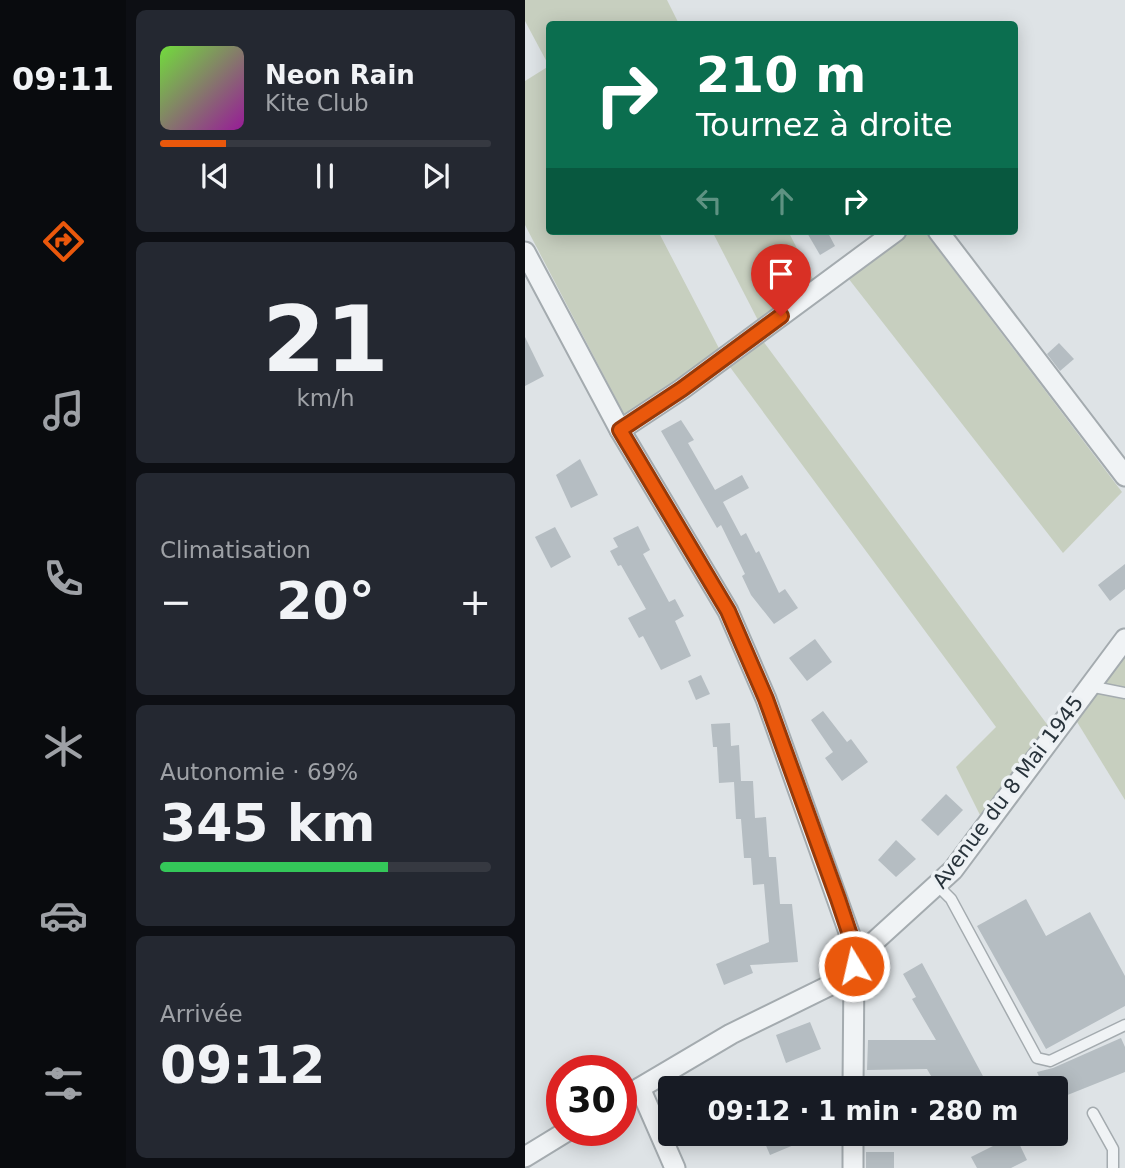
<!DOCTYPE html>
<html lang="fr">
<head>
<meta charset="utf-8">
<style>
  :root { --surface:#171b24; --page:#242831; --text:#f1f3f6; --muted:#9ea1a6; --line:#363941; --accent:#ea580c }
  body { margin:0; font-family:"DejaVu Sans",sans-serif; background:var(--page); color:var(--text); height:100vh; display:flex; flex-direction:column; font-size:26px; white-space:nowrap }
  * { box-sizing:border-box; margin:0 }
  p { font-size:23px; color:var(--muted) }
  .icon { flex:none; width:38px; height:38px; fill:none; stroke:currentColor; stroke-width:2; stroke-linecap:round; stroke-linejoin:round }
  .map { position:relative; flex:1; overflow:hidden }
  .sheet { display:flex; flex-direction:column; gap:10px; padding:10px; background:#0d0f14; width:399px }
  .sheet>* { flex:none }
  .banner { position:absolute; left:21px; top:21px; width:472px; height:214px; border-radius:7px; box-shadow:0 4px 18px #0003; background:#0b6e4f; color:#fff; overflow:hidden }
  .speed { position:absolute; left:21px; top:1055px; display:flex; gap:14px; font-size:35px; font-weight:700; text-align:center }
  .speed>* { display:grid; place-content:center; width:91px; height:91px; border-radius:50%; background:var(--surface); box-shadow:0 4px 18px #0003; line-height:1 }
  .speed .limit { border:10px solid #d22; background:#fff; color:#111 }
  .pin { position:absolute; display:grid; place-items:center; width:60px; height:60px; color:#fff; margin:-72px -30px; border-radius:50% 50% 50% 0; rotate:-45deg; box-shadow:0 0 7px #0007 }
  .pin .icon { rotate:45deg }
  .me { position:absolute; width:77px; margin:-38px; rotate:351deg; stroke-linejoin:round; filter:drop-shadow(0 0 5px #0008) }
  .turn { display:flex; align-items:center; gap:24px; height:147px; padding:0 35px; font-size:32px }
  .turn .icon { width:91px; height:91px; stroke-width:2.5 }
  .turn b { display:block; font-size:49px; line-height:60px }
  .lanes { display:flex; align-items:center; height:66px; padding:0 35px; background:#0003; justify-content:center; gap:35px; direction:ltr }
  .lanes .off { opacity:.35 }
  .big { font-size:52px; font-weight:800; line-height:1.1 }
  .sheet .widget { flex:1; display:flex; flex-direction:column; justify-content:center; gap:10px; min-width:0; padding:0 24px; border-radius:10px; background:var(--page) }
  .sheet .dial { align-items:center; gap:0 }
  .dial b { font-size:91px; line-height:1 }
  .song { display:flex; align-items:center; gap:21px }
  .cover { width:84px; height:84px; border-radius:10px; background:linear-gradient(135deg,hsl(100 70% 55%),hsl(300 70% 35%)) }
  .played { height:7px; border-radius:4px; background:linear-gradient(90deg,var(--accent) 20%,var(--line) 20%) }
  .keys { display:flex; justify-content:space-around; direction:ltr }
  .heat { display:flex; justify-content:space-between; align-items:center; font-size:38px; direction:ltr }
  .charge { height:10px; border-radius:5px; background:linear-gradient(90deg,#34c759 69%,var(--line) 0) }
  .trip { position:absolute; left:133px; top:1076px; width:410px; height:70px; border-radius:7px; background:var(--surface); box-shadow:0 4px 18px #0003; font-weight:800; line-height:70px; text-align:center }
  main { display:flex; flex:1; min-height:0 }
  .tabs { display:flex; flex-direction:column; width:126px; justify-content:space-around; align-items:center; background:#090b0e; color:var(--muted) }
  .tabs .icon { width:49px; height:49px }
  .tabs .active { color:var(--accent) }
  .tabs b { font-size:32px; color:var(--text) }
  .map>svg:first-child { display:block }
  .green { fill:#c7cfbf }
  .building { fill:#b5bdc2 }
  .lines { fill:none; stroke-linecap:round; stroke-linejoin:round }
  .service-casing { stroke:#a4abaf; stroke-width:13 }
  .minor-casing { stroke:#a4abaf; stroke-width:23 }
  .service { stroke:#f0f3f5; stroke-width:10 }
  .minor { stroke:#f0f3f5; stroke-width:19 }
  .route-casing { stroke:#983908; stroke-width:18 }
  .route { stroke:#ea580c; stroke-width:12 }
  .labels { text-anchor:middle; dominant-baseline:central; stroke-width:7; stroke-linejoin:round; paint-order:stroke }
  .street-label { font-size:21px; fill:#28333b; stroke:#edf1f4 }
</style>
</head>
<body>
<main>
<nav class="tabs">
<b>09:11</b>
<svg class="icon active" aria-label="directions" viewBox="0 0 24 24"><path d="M12 3l9 9-9 9-9-9zM9 14v-3h6M13 9l2 2-2 2"/></svg>
<svg class="icon" aria-label="music" viewBox="0 0 24 24"><path d="M9 18V5l10-2v13"/><circle cx="6" cy="18" r="3"/><circle cx="16" cy="16" r="3"/></svg>
<svg class="icon" aria-label="phone" viewBox="0 0 24 24"><path d="M5 4h4l2 5-3 2q2 4 5 5l2-3 5 2v4C11 20 4 13 5 4z"/></svg>
<svg class="icon" aria-label="climate" viewBox="0 0 24 24"><path d="M12 3v18M4 7l16 10M4 17L20 7"/></svg>
<svg class="icon" aria-label="car" viewBox="0 0 24 24"><path d="M5 17H2v-5l4-1 3-4h7l3 4 3 1v5h-3M9 17h6M6 11h13"/><circle cx="7" cy="17" r="2"/><circle cx="17" cy="17" r="2"/></svg>
<svg class="icon" aria-label="filters" viewBox="0 0 24 24"><path d="M4 7h16M4 17h16"/><circle cx="9" cy="7" r="2"/><circle cx="15" cy="17" r="2"/></svg>
</nav>
<section class="sheet">
<div class="widget">
<div class="song"><i class="cover"></i><div><b>Neon Rain</b><p>Kite Club</p></div></div>
<div class="played"></div>
<div class="keys"><svg class="icon" aria-label="previous" viewBox="0 0 24 24"><path d="M18 5L8 12l10 7zM5 5v14"/></svg><svg class="icon" aria-label="pause" viewBox="0 0 24 24"><path d="M8 5v14M16 5v14"/></svg><svg class="icon" aria-label="next" viewBox="0 0 24 24"><path d="M6 5l10 7-10 7zM19 5v14"/></svg></div>
</div>
<div class="widget dial"><b>21</b><p>km/h</p></div>
<div class="widget"><p>Climatisation</p>
<div class="heat"><a>−</a><b class="big">20°</b><a>+</a></div>
</div>
<div class="widget"><p>Autonomie · 69%</p><b class="big">345 km</b><div class="charge"></div></div>
<div class="widget"><p>Arrivée</p><b class="big">09:12</b></div>
</section>
<div class="map">
<svg width="600" height="1168" viewBox="0 0 600 1168">
  <rect width="100%" height="100%" fill="#dee3e6"/>
  <g class="green">
    <polygon points="0,0 142,0 154,24 24,24 24,231 133,231 199,358 238,341 527,731 458,821 431,767 471,727 199,359 101,418 0,225 0,81 24,66 0,21"/>
    <polygon points="187,231 263,231 293,289 238,330"/>
    <polygon points="375,231 399,231 597,492 538,553 323,278"/>
    <polygon points="600,655 600,800 549,717"/>
  </g>
  <g class="building">
    <polygon points="281,231 302,231 310,246 295,255"/>
    <polygon points="0,337 19,376 0,386"/>
    <polygon points="534,343 549,359 535,371 522,354"/>
    <polygon points="156,420 169,440 163,443 190,490 217,475 224,488 198,502 216,536 221,533 231,553 234,551 254,593 260,589 273,608 249,624 226,595 217,576 220,574 196,525 192,528 136,431"/>
    <polygon points="55,459 73,495 46,508 31,475"/>
    <polygon points="113,526 125,550 118,554 144,602 150,599 159,616 150,621 166,656 136,670 118,636 114,638 103,618 121,609 96,565 93,566 85,551 93,547 88,538"/>
    <polygon points="30,527 46,557 26,568 10,537"/>
    <polygon points="600,564 600,589 585,601 573,585"/>
    <polygon points="290,639 307,662 282,681 264,658"/>
    <polygon points="176,675 185,694 171,700 163,681"/>
    <polygon points="298,711 322,742 326,739 343,762 317,781 300,758 308,752 286,720"/>
    <polygon points="205,723 206,746 214,745 216,781 228,781 230,818 241,817 244,857 251,857 255,904 267,904 273,962 225,965 228,973 199,985 191,964 244,942 239,884 228,885 226,858 219,858 216,819 211,819 209,782 194,783 192,747 188,747 186,724"/>
    <polygon points="421,794 438,810 413,836 396,820"/>
    <polygon points="371,840 391,859 371,877 353,860"/>
    <polygon points="501,899 521,936 565,912 600,976 600,1006 521,1049 452,926"/>
    <polygon points="397,963 459,1078 440,1088 433,1081 420,1088 413,1088 402,1069 342,1070 343,1040 411,1040 387,999 391,997 378,974"/>
    <polygon points="285,1022 296,1049 261,1063 251,1035"/>
    <polygon points="596,1038 600,1047 600,1072 530,1100 530,1088 519,1088 512,1072 528,1068"/>
    <polygon points="236,1134 295,1134 245,1155"/>
    <polygon points="490,1135 502,1160 486,1168 452,1168 446,1157"/>
    <rect x="341" y="1152" width="28" height="16"/>
  </g>
  <g class="lines">
    <defs>
      <g id="service">
        <polyline points="564,686 600,693"/>
        <polyline points="414,887 426,899 512,1058 525,1061 600,1025"/>
        <polyline points="568,1113 588,1149 588,1168"/>
      </g>
      <g id="minor">
        <polyline points="413,231 600,476"/>
        <polyline points="0,252 95,430 203,611 241,699 326,938 329,966 328,1088"/>
        <polyline points="95,430 157,389 371,231"/>
        <polyline points="115,1088 150,1168"/>
        <polyline points="96,1099 206,1034 320,978 339,951 428,870 600,639"/>
        <polyline points="0,1157 44,1130"/>
        <polyline points="328,1168 328,1134"/>
      </g>
    </defs>
    <use href="#service" class="service-casing"/>
    <use href="#minor" class="minor-casing"/>
    <use href="#service" class="service"/>
    <use href="#minor" class="minor"/>
  </g>
  <g class="lines">
    <defs>
      <polyline id="route" points="256,316 157,389 95,430 203,611 241,699 313,899 326,938 329,966"/>
    </defs>
    <use href="#route" class="route-casing"/>
    <use href="#route" class="route"/>
  </g>
  <g class="labels">
    <g class="street-label">
      <text transform="translate(483 792) rotate(-53)">Avenue du 8 Mai 1945</text>
    </g>
  </g>
</svg>
<div class="speed"><div class="limit">30</div></div>
<div class="pin" style="left:256px;top:316px;background:#d93025"><svg class="icon" aria-label="arrive" viewBox="0 0 24 24"><path d="M6 21V4h12l-3 4 3 4H6"/></svg></div>
<svg class="me" style="left:329px;top:966px" viewBox="-20 -20 40 40"><circle r="17" fill="#ea580c" stroke="#fff" stroke-width="3"/><path d="M0-11L8 9 0 5-8 9z" fill="#fff"/></svg>
<div class="trip">09:12 · 1 min · 280 m</div>
<div class="banner">
<div class="turn"><svg class="icon" aria-label="right" viewBox="0 0 24 24"><path d="M7 20v-9h11M14 6l5 5-5 5"/></svg><div><b>210 m</b>Tournez à droite</div></div>
<div class="lanes"><svg class="icon off" aria-label="left" viewBox="0 0 24 24"><path d="M17 20v-9H6M10 6l-5 5 5 5"/></svg><svg class="icon off" aria-label="ahead" viewBox="0 0 24 24"><path d="M12 20V5M6 11l6-6 6 6"/></svg><svg class="icon" aria-label="right" viewBox="0 0 24 24"><path d="M7 20v-9h11M14 6l5 5-5 5"/></svg></div>
</div>
</div>
</main>
</body>
</html>
